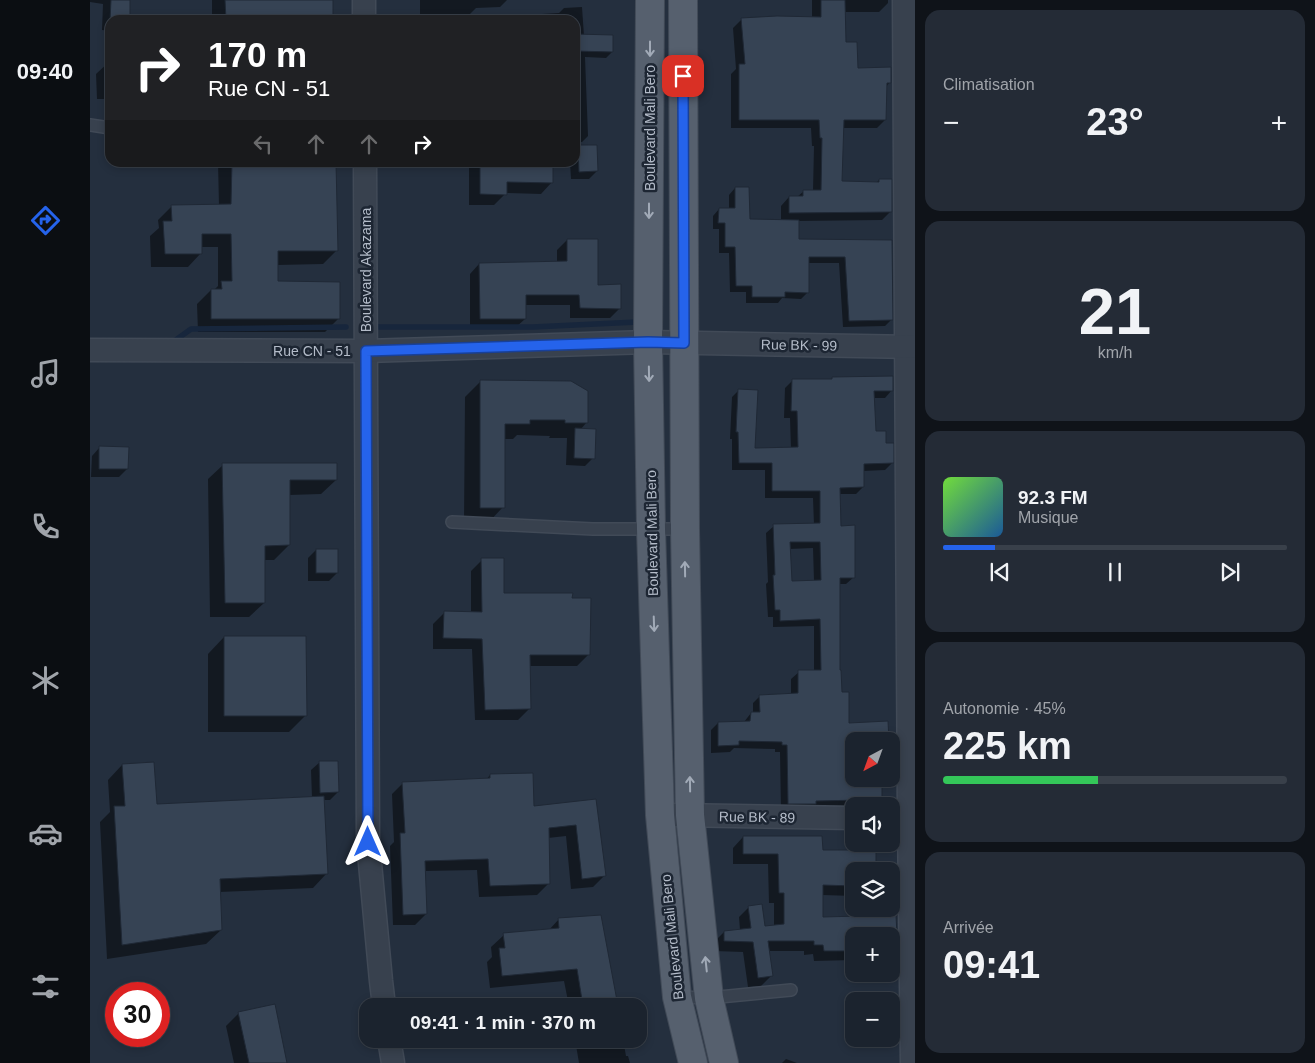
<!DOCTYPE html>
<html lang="fr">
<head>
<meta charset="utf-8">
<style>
  :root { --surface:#1b232e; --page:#242b36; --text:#f1f3f6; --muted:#a0a4aa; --line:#39404a; --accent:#2563eb }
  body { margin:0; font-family:Arial,sans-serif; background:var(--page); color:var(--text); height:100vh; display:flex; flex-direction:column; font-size:19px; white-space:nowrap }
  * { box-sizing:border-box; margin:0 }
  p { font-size:16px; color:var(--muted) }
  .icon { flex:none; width:28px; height:28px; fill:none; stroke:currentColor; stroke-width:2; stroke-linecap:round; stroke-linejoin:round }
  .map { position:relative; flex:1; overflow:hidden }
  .drawer { display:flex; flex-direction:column; gap:10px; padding:10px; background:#0f1319; width:400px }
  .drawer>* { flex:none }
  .banner { position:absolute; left:15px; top:15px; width:475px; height:152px; border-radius:15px; box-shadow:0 2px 8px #0003,0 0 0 1px var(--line); background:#202124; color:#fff; overflow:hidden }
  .needle { width:32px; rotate:221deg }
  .fabs { position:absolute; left:755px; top:732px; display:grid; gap:10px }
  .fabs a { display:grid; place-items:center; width:55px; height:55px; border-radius:10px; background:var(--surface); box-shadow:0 2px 8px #0003,0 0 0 1px var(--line); font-size:25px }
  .speed { position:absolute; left:15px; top:982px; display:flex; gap:10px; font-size:25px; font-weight:700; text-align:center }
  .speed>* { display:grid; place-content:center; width:65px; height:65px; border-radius:50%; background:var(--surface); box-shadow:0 2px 8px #0003,0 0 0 1px var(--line); line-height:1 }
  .speed .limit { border:8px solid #d22; background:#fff; color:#111 }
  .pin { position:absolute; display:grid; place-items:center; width:42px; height:42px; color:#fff; margin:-21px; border-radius:10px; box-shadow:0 2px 8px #0006 }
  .me { position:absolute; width:55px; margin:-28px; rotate:0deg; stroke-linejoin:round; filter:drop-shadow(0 0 4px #0008) }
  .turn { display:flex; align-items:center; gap:18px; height:105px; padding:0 20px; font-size:22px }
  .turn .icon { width:65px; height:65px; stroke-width:2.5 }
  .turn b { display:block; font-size:35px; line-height:42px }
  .lanes { display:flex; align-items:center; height:48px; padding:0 20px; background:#0003; justify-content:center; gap:25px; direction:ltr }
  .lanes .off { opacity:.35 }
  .big { font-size:38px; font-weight:700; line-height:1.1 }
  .drawer .card { flex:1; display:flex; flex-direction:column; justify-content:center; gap:8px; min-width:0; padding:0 18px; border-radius:15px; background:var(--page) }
  .drawer .dial { align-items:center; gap:0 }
  .dial b { font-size:65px; line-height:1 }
  .song { display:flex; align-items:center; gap:15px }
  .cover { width:60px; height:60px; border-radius:8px; background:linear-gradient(135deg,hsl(100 70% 55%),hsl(210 70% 35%)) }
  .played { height:5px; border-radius:2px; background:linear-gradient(90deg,var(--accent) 15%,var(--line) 15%) }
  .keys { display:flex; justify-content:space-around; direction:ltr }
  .heat { display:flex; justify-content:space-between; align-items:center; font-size:28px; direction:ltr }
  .charge { height:8px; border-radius:4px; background:linear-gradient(90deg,#34c759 45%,var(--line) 0) }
  .trip { position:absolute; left:269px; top:998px; width:288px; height:50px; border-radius:15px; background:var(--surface); box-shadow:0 2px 8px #0003,0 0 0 1px var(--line); font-weight:700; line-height:50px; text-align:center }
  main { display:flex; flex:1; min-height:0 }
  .tabs { display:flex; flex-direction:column; width:90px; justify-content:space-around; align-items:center; background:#0b0e12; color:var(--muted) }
  .tabs .icon { width:35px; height:35px }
  .tabs .active { color:var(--accent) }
  .tabs b { font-size:22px; color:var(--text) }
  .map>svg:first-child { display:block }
  .shadow { fill:#0007; fill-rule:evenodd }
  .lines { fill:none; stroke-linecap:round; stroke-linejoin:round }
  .stream { stroke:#17263c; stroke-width:5.5 }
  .building { fill:#364354; stroke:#1f2835; fill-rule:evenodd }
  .lane-casing { stroke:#414a57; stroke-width:14 }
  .street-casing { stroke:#414a57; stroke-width:25 }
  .primary-casing { stroke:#414a57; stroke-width:30 }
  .lane { stroke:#38414e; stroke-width:11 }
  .street { stroke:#38414e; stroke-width:22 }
  .primary { stroke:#56606e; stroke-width:28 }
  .oneway { stroke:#a1aab7 }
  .route-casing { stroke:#184099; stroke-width:12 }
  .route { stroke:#2563eb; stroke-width:9 }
  .labels { text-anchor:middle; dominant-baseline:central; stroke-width:5; stroke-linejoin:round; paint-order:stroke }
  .street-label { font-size:14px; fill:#b4bcc9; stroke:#1d2633 }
</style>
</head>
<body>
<main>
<nav class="tabs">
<b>09:40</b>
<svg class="icon active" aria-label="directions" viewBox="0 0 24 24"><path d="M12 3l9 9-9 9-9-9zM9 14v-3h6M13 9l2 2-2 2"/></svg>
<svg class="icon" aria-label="music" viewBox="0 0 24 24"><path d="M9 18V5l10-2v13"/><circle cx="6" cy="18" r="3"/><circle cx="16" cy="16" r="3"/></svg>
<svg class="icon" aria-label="phone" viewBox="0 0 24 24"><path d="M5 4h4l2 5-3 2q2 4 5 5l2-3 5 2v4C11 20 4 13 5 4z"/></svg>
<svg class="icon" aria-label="climate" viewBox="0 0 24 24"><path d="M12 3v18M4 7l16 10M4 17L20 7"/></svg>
<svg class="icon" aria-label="car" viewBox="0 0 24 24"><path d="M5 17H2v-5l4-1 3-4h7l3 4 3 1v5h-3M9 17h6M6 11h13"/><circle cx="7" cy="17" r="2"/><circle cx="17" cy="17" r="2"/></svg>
<svg class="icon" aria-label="filters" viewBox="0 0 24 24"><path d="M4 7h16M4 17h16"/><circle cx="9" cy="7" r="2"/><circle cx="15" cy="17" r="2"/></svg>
</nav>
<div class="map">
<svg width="825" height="1063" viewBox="0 0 825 1063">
  <rect width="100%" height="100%" fill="#242f3e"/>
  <g class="shadow">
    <polygon points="0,0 39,0 39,20 20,20 20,31 12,30 13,4 0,2"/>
    <rect x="122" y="0" width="120" height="20"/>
    <polygon points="330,0 417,0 410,7 386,8 378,16 330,17"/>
    <polygon points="722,0 798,0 798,3 789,12 754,12 755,44 766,69 800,82 796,87 795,120 787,128 752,128 751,183 786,183 789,180 801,211 792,220 708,221 708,240 801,241 802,319 795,326 753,327 749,263 718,263 718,292 711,299 692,298 688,303 656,303 656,292 640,292 639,253 629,253 629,229 623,229 623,216 629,209 639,209 639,195 645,188 658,220 691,221 691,206 699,197 707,197 714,191 723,191 724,146 722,146 721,128 641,128 641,74 646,69 643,28 652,19 722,18"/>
    <polygon points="492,7 494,36 522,52 516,58 495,57 498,136 492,142 485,142 485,20 430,20 435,15 469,13 474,8"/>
    <polygon points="20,61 20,99 7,99 6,74"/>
    <polygon points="488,147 507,171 499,179 481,179 480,162 485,162 485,150"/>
    <polygon points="128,162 245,162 246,251 233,264 187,265 187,283 249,318 235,332 108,332 107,304 121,290 124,290 128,286 128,247 111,247 111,253 98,267 61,267 60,236 69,228 68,220 82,206 129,206"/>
    <polygon points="379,162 416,162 416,167 462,182 451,194 416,193 404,205 379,205"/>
    <polygon points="477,240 507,286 530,308 520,318 480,318 480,305 435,305 435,319 425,328 380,329 380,274 389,264 467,263 467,250"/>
    <path d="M743,378l59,12 -7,8h-12l2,34 10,12 7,19 -7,7 -22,1v16l-7,7h-17v33l15,50 -8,7h-7l-1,87 3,23 7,30 39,-2 1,19h-34v38h4l23,26 -100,6 -1,-59h-5v-3l-41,-1 -4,4 -19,1v-23l7,-7 26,-1 7,-9h2v-10l7,-7 31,-1v-16l8,-7 15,-1v-45l-41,1v-10h-5l-2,-33 2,-2 -2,-49 8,-7 40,-1 -1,-27h-48v-28h-33v-31h-2l2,-42 7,-7 15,59h37l-1,-31h-6l1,-30 7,-7 39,-1zM723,548l1,33 -24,1 -1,-33z"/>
    <polygon points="391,381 497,422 490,430 503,458 495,466 476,465 477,438 459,438 460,436 427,435 423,439 413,439 413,507 398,523 374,523 375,397"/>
    <polygon points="10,447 37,469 29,477 1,477 2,456"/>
    <polygon points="133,465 246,480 231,494 199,495 199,545 184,560 174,560 174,603 159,617 120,617 118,479"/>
    <polygon points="226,550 247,573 239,581 218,581 218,558"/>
    <polygon points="392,560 413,594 498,655 487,666 439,666 439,709 428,720 385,720 382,649 343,649 343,624 354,613 381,613 381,571"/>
    <polygon points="134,637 216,715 199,732 118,732 118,654"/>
    <polygon points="230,762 248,792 240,800 233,800 237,873 223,888 129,892 131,930 116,944 17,959 10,822 20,812 18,780 32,765 65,806 222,798 221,770"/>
    <polygon points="400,775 443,807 505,800 514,876 503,887 481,889 476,836 458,838 458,884 447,895 389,897 387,870 334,871 336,914 325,925 303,925 300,846 304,842 302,794 313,783 396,780"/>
    <polygon points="653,837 731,851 785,852 785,871 764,871 764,896 732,895 732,918 805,916 806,949 801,953 801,936 764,936 764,960 724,961 723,954 714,955 714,951 678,951 682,975 671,986 658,987 653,952 624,951 624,942 634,932 650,930 649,917 659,907 674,927 684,926 684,903 679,903 678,864 643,864 643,848"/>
    <polygon points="510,916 527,1006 479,1006 474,981 400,988 397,962 402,957 401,947 414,935 458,931 469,919"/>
    <polygon points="149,1013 196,1063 144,1063 136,1026"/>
    <polygon points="485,1039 533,1039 536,1056 538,1056 540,1063 489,1063"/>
    <polygon points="696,1059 707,1063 692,1063"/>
  </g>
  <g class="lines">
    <g class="stream">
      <polyline points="287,327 443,327 547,322"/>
      <polyline points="79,342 83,342 101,329 256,327"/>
    </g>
  </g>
  <g class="building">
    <polygon points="21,0 40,0 40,20 20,20"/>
    <polygon points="135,0 243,0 243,20 136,20"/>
    <polygon points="731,0 755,0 756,42 767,42 768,68 801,67 801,83 797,83 796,120 754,120 752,181 789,182 789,179 802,179 802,212 699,213 699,196 713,196 713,190 731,190 732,138 730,138 729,120 649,120 649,64 655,64 651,18 687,16 731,17"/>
    <polygon points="485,34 523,35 523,52 485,51"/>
    <polygon points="488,145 507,145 508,171 489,172"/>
    <polygon points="142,162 246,162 248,251 188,251 188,281 250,282 250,319 121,319 121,289 132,289 131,281 142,281 141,234 112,234 112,254 75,254 73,221 82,221 81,205 141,204"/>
    <polygon points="390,162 417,162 417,166 463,166 463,183 417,182 417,195 390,194"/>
    <polygon points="645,187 659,187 660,219 709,220 709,239 802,240 803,320 759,321 755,257 719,257 719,293 695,292 695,297 662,297 662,286 646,286 645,247 635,247 635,223 628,223 629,208 645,208"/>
    <polygon points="477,239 508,239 508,285 531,284 531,309 490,308 489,295 436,295 436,319 390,319 389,263 477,261"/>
    <path d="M803,376v15h-19l2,40h10v12h8v20l-30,1v23l-24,1 1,38 14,-1v53h-15v92h1l1,22h7v31l39,-2 1,20h-35v38h28v27h-21v-6l-45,1v3h-28l-1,-59h-5v-3l-43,-1v4l-21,1v-24l32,-1 1,-9h9l-1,-17 39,-2v-23h23l-1,-51 -40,2v-11h-5l-2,-35h2l-2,-51 47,-1v-32h-48v-28h-33l-1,-31h-2l2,-43 20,1 -3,58 43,-1 -1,-36h-6l1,-32h40v-2zM700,542h30l1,38 -29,1z"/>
    <polygon points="390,380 481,381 498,391 498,423 475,423 475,420 440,420 440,424 415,424 415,508 390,508"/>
    <polygon points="485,428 506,429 505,459 484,458"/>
    <polygon points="9,446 39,447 38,469 9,469"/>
    <polygon points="132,463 247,463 247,480 200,480 200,545 175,546 175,603 135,603"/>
    <rect x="226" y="549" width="22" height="24"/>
    <polygon points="391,558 414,558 414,593 483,593 482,598 501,598 500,655 440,655 441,709 395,710 392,639 353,638 354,611 392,612"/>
    <polygon points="134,636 216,636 217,716 134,716"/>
    <polygon points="229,761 248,761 249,792 230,793"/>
    <polygon points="64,762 67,804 234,796 238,874 130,879 132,930 32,945 24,806 35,806 32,764"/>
    <polygon points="443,773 444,806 506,799 516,876 492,879 486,825 459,828 460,884 400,886 398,859 335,861 337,914 313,915 310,833 315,833 312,782 400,778 400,774"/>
    <polygon points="653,836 732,836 733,850 786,850 786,871 764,871 764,886 733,885 733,917 806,915 807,936 764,936 764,951 734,951 733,945 724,945 724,941 678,941 683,976 668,978 663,942 634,941 634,931 661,928 658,906 672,904 675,926 694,924 694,893 689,893 688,854 653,854"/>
    <polygon points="511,915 528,1006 493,1006 487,969 412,976 409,948 415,948 413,933 469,928 468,918"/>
    <polygon points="185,1004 197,1063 159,1063 148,1012"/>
  </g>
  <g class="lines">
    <defs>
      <g id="lane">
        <polyline points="0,125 20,128"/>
        <polyline points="362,522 503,529 595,529"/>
        <polyline points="587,997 619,998 701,990"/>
      </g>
      <g id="street">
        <polyline points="274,0 274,20"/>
        <polyline points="814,0 819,819 822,1063"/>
        <polyline points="275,162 278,842 291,981 294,1006"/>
        <polyline points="0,350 276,351 558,342 825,347"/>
        <polyline points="585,815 764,818"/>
        <polyline points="299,1039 303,1063"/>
      </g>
      <g id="primary">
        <polyline points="560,0 558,342 561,529 570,815 587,997 603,1063"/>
        <polyline points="593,0 595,529 600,815 619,998 634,1063"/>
      </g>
    </defs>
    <use href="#lane" class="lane-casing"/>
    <use href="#street" class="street-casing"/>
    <use href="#primary" class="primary-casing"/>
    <use href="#lane" class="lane"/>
    <use href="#street" class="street"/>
    <use href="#primary" class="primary"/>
  </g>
  <defs><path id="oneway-shaft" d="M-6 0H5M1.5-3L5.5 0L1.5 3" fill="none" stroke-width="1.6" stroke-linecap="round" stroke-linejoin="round" transform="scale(1.25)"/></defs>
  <g class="oneway">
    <use href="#oneway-shaft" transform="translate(560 49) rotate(90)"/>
    <use href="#oneway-shaft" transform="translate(559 211) rotate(90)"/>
    <use href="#oneway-shaft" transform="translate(559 374) rotate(89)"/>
    <use href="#oneway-shaft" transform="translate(595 569) rotate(-91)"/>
    <use href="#oneway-shaft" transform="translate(564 624) rotate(88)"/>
    <use href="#oneway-shaft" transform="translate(600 784) rotate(-91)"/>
    <use href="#oneway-shaft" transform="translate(616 964) rotate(-96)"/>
  </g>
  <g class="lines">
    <defs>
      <polyline id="route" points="278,842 276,351 558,342 594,343 593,76"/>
    </defs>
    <use href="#route" class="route-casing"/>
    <use href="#route" class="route"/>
  </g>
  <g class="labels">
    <g class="street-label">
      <text transform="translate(560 128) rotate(-90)">Boulevard Mali Bero</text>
      <text transform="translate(276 270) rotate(-90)">Boulevard Akazama</text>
      <text transform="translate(709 345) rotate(1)">Rue BK - 99</text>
      <text x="222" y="351">Rue CN - 51</text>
      <text transform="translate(562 533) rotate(-91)">Boulevard Mali Bero</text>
      <text transform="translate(667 817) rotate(1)">Rue BK - 89</text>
      <text transform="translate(582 937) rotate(-96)">Boulevard Mali Bero</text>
    </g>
  </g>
</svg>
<div class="fabs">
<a><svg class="needle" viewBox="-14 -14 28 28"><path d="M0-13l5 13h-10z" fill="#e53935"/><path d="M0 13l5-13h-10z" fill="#a0a4aa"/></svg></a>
<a><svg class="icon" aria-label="sound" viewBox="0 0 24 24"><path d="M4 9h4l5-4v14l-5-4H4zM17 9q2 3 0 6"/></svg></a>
<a><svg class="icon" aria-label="layers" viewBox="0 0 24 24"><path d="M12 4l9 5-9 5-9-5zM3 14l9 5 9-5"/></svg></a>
<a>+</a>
<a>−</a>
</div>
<div class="speed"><div class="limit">30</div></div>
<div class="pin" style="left:593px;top:76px;background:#d93025"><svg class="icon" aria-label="arrive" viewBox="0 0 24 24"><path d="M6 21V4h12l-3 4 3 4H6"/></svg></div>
<svg class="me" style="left:278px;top:842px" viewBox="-20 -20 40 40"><path d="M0-17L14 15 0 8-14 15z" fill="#2563eb" stroke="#fff" stroke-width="4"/></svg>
<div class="trip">09:41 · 1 min · 370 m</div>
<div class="banner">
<div class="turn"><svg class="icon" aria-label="right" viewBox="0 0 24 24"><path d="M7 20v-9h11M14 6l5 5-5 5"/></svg><div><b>170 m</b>Rue CN - 51</div></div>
<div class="lanes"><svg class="icon off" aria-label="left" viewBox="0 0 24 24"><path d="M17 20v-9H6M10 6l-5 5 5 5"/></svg><svg class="icon off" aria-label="ahead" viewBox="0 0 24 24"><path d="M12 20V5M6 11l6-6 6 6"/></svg><svg class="icon off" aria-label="ahead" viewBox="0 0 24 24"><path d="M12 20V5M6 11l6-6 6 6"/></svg><svg class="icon" aria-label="right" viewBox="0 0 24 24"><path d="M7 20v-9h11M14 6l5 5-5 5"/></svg></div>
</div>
</div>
<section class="drawer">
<div class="card"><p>Climatisation</p>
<div class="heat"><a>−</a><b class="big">23°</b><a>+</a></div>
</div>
<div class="card dial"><b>21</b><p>km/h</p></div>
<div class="card">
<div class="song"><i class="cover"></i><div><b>92.3 FM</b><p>Musique</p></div></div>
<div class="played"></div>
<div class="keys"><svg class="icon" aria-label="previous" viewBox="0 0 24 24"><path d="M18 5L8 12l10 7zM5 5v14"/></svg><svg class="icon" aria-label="pause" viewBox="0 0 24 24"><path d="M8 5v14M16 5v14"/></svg><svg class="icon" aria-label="next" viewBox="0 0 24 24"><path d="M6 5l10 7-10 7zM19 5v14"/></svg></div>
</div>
<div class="card"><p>Autonomie · 45%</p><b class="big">225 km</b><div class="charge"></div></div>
<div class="card"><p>Arrivée</p><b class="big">09:41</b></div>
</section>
</main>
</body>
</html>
